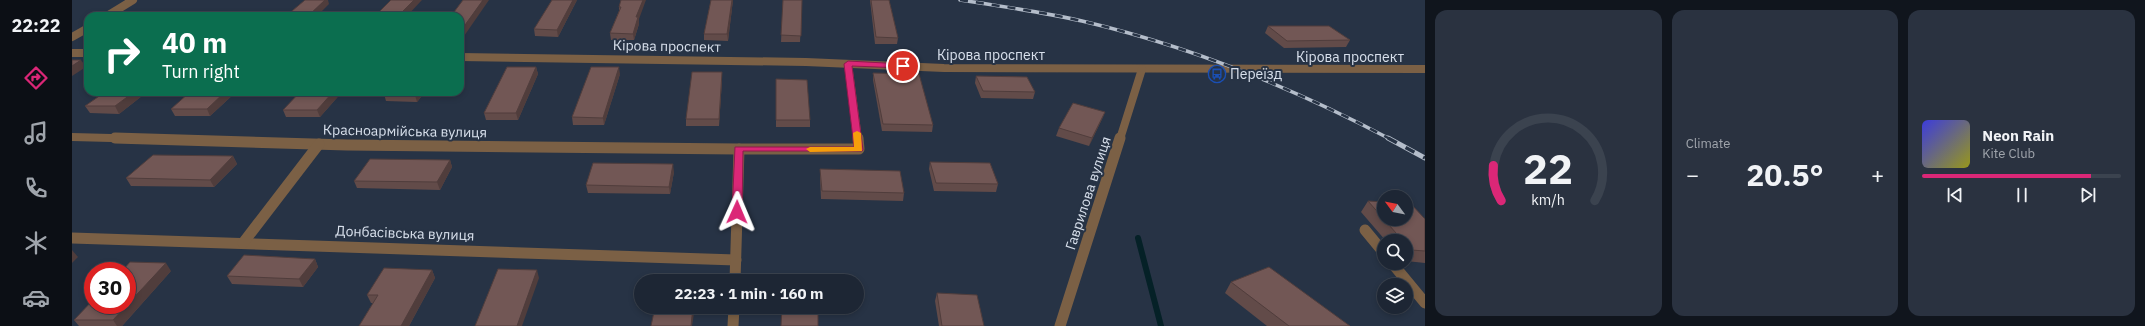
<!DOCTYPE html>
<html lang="en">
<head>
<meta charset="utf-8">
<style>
  :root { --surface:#1d2634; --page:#2a3240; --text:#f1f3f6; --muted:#a0a5ac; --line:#3b434f; --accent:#db2777 }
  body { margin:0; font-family:"IBM Plex Sans",sans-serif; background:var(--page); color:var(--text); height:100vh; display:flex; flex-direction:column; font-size:15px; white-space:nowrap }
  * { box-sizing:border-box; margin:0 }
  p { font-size:13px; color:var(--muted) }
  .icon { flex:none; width:22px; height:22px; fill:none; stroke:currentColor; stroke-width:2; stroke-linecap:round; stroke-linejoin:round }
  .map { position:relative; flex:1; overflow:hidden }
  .details { display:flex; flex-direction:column; gap:10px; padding:10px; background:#10151d; width:720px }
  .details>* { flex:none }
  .banner { position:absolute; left:12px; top:12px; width:380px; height:84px; border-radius:12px; box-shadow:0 2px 6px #0003,0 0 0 1px var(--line); background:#0b6e4f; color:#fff; overflow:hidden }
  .needle { width:26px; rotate:302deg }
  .fabs { position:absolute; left:1305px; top:190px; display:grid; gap:8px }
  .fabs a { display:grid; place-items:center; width:36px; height:36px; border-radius:50%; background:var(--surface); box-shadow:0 2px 6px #0003,0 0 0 1px var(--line); font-size:20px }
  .speed { position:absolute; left:12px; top:262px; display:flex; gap:8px; font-size:20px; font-weight:700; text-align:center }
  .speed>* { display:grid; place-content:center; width:52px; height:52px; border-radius:50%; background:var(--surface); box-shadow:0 2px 6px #0003,0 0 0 1px var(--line); line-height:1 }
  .speed .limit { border:6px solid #d22; background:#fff; color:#111 }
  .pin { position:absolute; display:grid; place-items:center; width:34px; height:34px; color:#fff; margin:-17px; border:2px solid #fff; border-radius:50%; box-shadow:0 1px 4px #0007 }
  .me { position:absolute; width:44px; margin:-22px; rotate:1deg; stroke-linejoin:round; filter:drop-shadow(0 0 3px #0008) }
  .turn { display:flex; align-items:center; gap:14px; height:84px; padding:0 12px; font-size:18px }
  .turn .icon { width:52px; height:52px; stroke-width:2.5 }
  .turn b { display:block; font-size:28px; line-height:34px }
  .big { font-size:30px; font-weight:700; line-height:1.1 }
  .details .tile { flex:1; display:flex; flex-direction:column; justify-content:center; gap:6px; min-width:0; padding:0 14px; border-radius:12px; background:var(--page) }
  .details .dial { align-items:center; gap:0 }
  .dial svg { height:104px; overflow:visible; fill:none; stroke:var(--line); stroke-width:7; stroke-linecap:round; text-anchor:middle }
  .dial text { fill:var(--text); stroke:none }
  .song { display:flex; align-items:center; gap:12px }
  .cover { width:48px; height:48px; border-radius:6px; background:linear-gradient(135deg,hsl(240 70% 55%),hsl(60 70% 35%)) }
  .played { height:4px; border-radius:2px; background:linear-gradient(90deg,var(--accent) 85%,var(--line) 85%) }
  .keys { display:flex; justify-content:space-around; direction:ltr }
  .heat { display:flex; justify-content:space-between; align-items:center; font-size:22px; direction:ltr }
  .details .tiles { flex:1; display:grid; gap:10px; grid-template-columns:repeat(3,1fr) }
  .trip { position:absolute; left:562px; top:274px; width:230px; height:40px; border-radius:20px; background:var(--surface); box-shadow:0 2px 6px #0003,0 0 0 1px var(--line); font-weight:700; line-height:40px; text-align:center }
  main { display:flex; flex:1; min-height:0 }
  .menu { display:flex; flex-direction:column; width:72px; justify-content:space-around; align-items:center; background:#0c0f15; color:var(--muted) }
  .menu .icon { width:28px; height:28px }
  .menu .selected { color:var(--accent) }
  .menu b { font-size:18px; color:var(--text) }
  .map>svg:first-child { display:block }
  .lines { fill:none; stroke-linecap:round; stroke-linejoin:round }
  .stream { stroke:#052127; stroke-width:6 }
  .minor-far1 { stroke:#7b6045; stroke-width:8 }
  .minor { stroke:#7b6045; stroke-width:11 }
  .rail-far1-casing { stroke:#b4bdca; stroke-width:3.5 }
  .rail-casing { stroke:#b4bdca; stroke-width:5 }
  .rail-far1 { stroke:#273345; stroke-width:2.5; stroke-dasharray:8; stroke-linecap:butt }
  .rail { stroke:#273345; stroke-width:3.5; stroke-dasharray:10; stroke-linecap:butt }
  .wall { fill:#624b49 }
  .shaded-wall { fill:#503d3c }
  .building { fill:#725755; stroke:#503d3c }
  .route { fill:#db2777; stroke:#8e194d }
  .slow { fill:#f59e0b }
  .labels { text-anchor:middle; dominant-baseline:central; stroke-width:4; stroke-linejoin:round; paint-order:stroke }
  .street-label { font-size:14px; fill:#d8e0ec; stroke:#273345 }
  .poi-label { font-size:14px; fill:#d8e0ec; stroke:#273345; text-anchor:start }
</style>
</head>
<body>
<main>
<nav class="menu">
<b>22:22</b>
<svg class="icon selected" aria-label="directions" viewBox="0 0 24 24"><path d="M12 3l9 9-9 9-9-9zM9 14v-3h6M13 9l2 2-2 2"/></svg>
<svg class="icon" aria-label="music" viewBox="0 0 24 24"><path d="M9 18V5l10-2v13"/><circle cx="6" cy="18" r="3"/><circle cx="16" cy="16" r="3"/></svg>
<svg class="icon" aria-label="phone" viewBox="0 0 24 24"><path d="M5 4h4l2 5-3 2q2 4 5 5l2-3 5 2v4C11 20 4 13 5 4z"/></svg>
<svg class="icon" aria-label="climate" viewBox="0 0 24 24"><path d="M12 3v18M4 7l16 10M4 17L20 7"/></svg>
<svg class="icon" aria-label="car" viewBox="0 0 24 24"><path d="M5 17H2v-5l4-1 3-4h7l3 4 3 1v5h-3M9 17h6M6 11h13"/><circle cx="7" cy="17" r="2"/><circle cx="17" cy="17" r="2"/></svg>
</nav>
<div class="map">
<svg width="1353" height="326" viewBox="0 0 1353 326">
  <rect width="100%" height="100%" fill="#273345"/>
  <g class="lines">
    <polyline class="stream" points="1066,238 1089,326"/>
    <g class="minor-far1">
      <polyline points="35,16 61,0"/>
      <polyline points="0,37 16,28"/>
      <polyline points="0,53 16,53"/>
      <polyline points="388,57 734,62 872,68 1353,69"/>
      <polyline points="776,64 786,139"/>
      <polyline points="0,137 78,139"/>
      <polyline points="1048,139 1070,69"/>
    </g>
    <g class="minor">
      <polyline points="43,138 275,145 667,149"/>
      <polyline points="1293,230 1312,253"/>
      <polyline points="0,238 664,260"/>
      <polyline points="171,243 247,144"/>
      <polyline points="1320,263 1353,303"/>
      <polyline points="663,281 667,149 787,149 786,138"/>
      <polyline points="661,326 662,307"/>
      <polyline points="988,326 1048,138"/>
    </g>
    <defs>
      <path id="rail-far1" d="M888,0c41,6 82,12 122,21 107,25 211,67 308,118"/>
      <polyline id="rail" points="1316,138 1353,158"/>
    </defs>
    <use href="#rail-far1" class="rail-far1-casing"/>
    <use href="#rail" class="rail-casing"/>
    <use href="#rail-far1" class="rail-far1"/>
    <use href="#rail" class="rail"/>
  </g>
  <g class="wall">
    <polygon points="505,0 486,37 463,36 462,29"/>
    <polygon points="549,0 567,19 567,24 562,40 539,40 538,33 547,11 547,7"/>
    <polygon points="639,0 661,0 656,41 632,40 632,34"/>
    <polygon points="711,0 730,0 728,42 709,42"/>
    <polygon points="798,0 817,0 826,38 825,44 803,44"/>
    <polygon points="1196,26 1278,40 1274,47 1212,48 1193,33"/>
    <polygon points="464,67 466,74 446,120 414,120 412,113"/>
    <polygon points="650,72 650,79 647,126 614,126 614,119"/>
    <polygon points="801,73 861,125 860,132 810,131 801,80"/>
    <polygon points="548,74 532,125 501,125 500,117"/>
    <polygon points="904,76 963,92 961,99 909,98 903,83"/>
    <polygon points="704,86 738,120 738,127 704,127"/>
    <polygon points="75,92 47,114 18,113 13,106"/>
    <polygon points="118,92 164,92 138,116 103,116 99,109"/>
    <polygon points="270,92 248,117 214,117 211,110"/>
    <polygon points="313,92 353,92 345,102 314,101 312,94"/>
    <polygon points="1033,112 1030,119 1017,146 984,136 987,128"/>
    <polygon points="161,156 165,164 142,187 59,186 54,178"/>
    <polygon points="378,160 380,167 368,190 285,188 282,181"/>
    <polygon points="858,162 926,184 924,192 862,191 857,169"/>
    <polygon points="748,169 832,193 831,201 749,199 748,177"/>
    <polygon points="602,172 598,194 516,193 514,185"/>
    <polygon points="1296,201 1353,219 1353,263 1334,261 1334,241 1314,241 1289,212"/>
    <polygon points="243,259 246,267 231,287 160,284 155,276"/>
    <polygon points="360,270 363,278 337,326 287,326 301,303 299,303 295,295"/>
    <polygon points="99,271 50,326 7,326 2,320"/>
    <polygon points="1159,282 1278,326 1195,326 1153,293"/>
    <polygon points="865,293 912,326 867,326 863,301"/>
  </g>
  <g class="shaded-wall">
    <polygon points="253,0 256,0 257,4 245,16 236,16"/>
    <polygon points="342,0 350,0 335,16 326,16"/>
    <polygon points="411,0 417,0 390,39 388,32"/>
    <polygon points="501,0 505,0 486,37 485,30"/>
    <polygon points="571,0 574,0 567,19 567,24 562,40 561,34 564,17"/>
    <polygon points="660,0 661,0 656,41 655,34"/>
    <polygon points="9,60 14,67 0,76 0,66"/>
    <polygon points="464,67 466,74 446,120 444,113"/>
    <polygon points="547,67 548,74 532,125 531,118"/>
    <polygon points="650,72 650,79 647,126 647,119"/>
    <polygon points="62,92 75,92 47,114 43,106"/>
    <polygon points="153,92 164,92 138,116 135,109"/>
    <polygon points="261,92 270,92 248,117 245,110"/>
    <polygon points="345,92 353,92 345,102 343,95"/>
    <polygon points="1033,112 1030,119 1017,146 1020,138"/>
    <polygon points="161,156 165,164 142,187 138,180"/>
    <polygon points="378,160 380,167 368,190 365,182"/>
    <polygon points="601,164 602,172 598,194 597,187"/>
    <polygon points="0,250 6,257 0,263"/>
    <polygon points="243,259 246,267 231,287 227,279"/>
    <polygon points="94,263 99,271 50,326 45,326 41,320"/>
    <polygon points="360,270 363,278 337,326 329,326"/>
    <polygon points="465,270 467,278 450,326 445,326"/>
    <polygon points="621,307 623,307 620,326 619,326"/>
  </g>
  <g class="building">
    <polygon points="233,0 253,0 236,16 214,16"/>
    <polygon points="319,0 342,0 326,16 303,16"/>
    <polygon points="391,0 411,0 388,32 388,16 379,16"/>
    <polygon points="480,0 501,0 485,30 462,29"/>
    <polygon points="549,0 571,0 564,17 566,17 561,34 538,33 549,7 547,7"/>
    <polygon points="639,0 660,0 655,34 632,34"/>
    <polygon points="711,0 730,0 729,36 709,35"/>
    <polygon points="799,0 817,0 826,38 804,37"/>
    <polygon points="1196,26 1257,26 1278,40 1215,41"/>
    <polygon points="0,60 9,60 0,66"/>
    <polygon points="435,67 464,67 444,113 412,113"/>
    <polygon points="519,67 547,67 531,118 500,117"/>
    <polygon points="620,72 650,72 647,119 614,119"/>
    <polygon points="801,73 847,74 861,125 811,124"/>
    <polygon points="904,76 955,77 963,92 911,91"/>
    <polygon points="704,79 735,80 738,120 704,120"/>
    <polygon points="33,92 62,92 43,106 13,106"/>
    <polygon points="118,92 153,92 135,109 99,109"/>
    <polygon points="228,92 261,92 245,110 211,110"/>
    <polygon points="313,92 345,92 343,95 312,94"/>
    <polygon points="1001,103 1033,112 1020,138 987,128"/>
    <polygon points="81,155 161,156 138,180 54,178"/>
    <polygon points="298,159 378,160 365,182 282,181"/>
    <polygon points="858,162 918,163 926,184 864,183"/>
    <polygon points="521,163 601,164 597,187 514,185"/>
    <polygon points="748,169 828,171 832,193 750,191"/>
    <polygon points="1296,201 1312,202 1312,219 1334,219 1334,204 1339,204 1353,219 1353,251 1339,250 1334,245 1334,241 1331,241"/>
    <polygon points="172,255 243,259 227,279 155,276"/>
    <polygon points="58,262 94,263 41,320 2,320 21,300 21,305 55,305 55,271 50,271"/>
    <polygon points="1197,267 1278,326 1217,326 1159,282"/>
    <polygon points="312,268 360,270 329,326 287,326 306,295 295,295"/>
    <polygon points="426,269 465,270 445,326 403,326"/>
    <polygon points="589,276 637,278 637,281 588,281"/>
    <polygon points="865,293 905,295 912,326 870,326"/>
    <polygon points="583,307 621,307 619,326 579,326"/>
    <polygon points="710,307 746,307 746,326 709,326"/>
  </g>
  <polygon class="route" points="776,61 831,64 835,66 831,68 780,66 791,150 790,151 671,151 670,212 665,215 662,214 660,212 663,147 782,147 772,64"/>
  <polygon class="slow" points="785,131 789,133 790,151 738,152 734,149 738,147 782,147 781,133"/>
  <defs>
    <symbol id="bus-ring" viewBox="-11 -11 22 22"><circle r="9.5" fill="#273345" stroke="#1a4fb4" stroke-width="1.5"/><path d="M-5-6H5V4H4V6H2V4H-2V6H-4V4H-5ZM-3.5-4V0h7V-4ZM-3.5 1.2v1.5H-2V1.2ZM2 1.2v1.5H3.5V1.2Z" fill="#1a4fb4"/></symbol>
  </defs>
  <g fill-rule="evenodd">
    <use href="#bus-ring" x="1135" y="64" width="20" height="20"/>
  </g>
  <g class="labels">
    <g class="street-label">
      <text transform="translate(595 46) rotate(1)">Кірова проспект</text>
      <text x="919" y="55">Кірова проспект</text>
      <text x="1278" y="57">Кірова проспект</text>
      <text transform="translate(333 131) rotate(1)">Красноармійська вулиця</text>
      <text transform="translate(1016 193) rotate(-72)">Гаврилова вулиця</text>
      <text transform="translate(333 233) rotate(2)">Донбасівська вулиця</text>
    </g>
    <g class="poi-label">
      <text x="1158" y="74">Переїзд</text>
    </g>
  </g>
</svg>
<div class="fabs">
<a><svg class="needle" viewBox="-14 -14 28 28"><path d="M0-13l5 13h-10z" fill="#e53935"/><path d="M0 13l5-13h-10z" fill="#a0a5ac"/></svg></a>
<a><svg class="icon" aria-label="search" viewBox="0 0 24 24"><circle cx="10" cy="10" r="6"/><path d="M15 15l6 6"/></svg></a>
<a><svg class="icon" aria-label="layers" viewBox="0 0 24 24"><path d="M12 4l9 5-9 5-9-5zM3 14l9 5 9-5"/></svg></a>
</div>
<div class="speed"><div class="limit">30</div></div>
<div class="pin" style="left:831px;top:66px;background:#d93025"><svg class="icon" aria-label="arrive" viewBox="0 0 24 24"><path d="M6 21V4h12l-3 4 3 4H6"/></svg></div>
<svg class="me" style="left:665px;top:212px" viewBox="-20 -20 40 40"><path d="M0-17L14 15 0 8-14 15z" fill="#db2777" stroke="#fff" stroke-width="4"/></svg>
<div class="trip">22:23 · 1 min · 160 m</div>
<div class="banner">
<div class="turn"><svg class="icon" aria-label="right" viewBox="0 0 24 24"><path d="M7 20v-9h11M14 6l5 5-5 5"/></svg><div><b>40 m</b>Turn right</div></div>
</div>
</div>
<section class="details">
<div class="tiles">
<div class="tile dial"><svg viewBox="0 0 100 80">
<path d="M14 69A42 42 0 1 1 86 69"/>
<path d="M14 69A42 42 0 0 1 8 42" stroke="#db2777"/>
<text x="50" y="56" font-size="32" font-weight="700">22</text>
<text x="50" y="72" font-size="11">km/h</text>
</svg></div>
<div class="tile"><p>Climate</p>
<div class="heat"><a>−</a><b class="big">20.5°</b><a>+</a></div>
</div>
<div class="tile">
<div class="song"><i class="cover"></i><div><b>Neon Rain</b><p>Kite Club</p></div></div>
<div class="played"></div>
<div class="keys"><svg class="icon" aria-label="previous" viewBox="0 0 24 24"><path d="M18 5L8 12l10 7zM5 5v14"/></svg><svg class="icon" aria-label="pause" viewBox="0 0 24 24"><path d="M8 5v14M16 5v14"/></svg><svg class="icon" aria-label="next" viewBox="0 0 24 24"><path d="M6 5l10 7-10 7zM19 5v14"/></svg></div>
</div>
</div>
</section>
</main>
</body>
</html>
